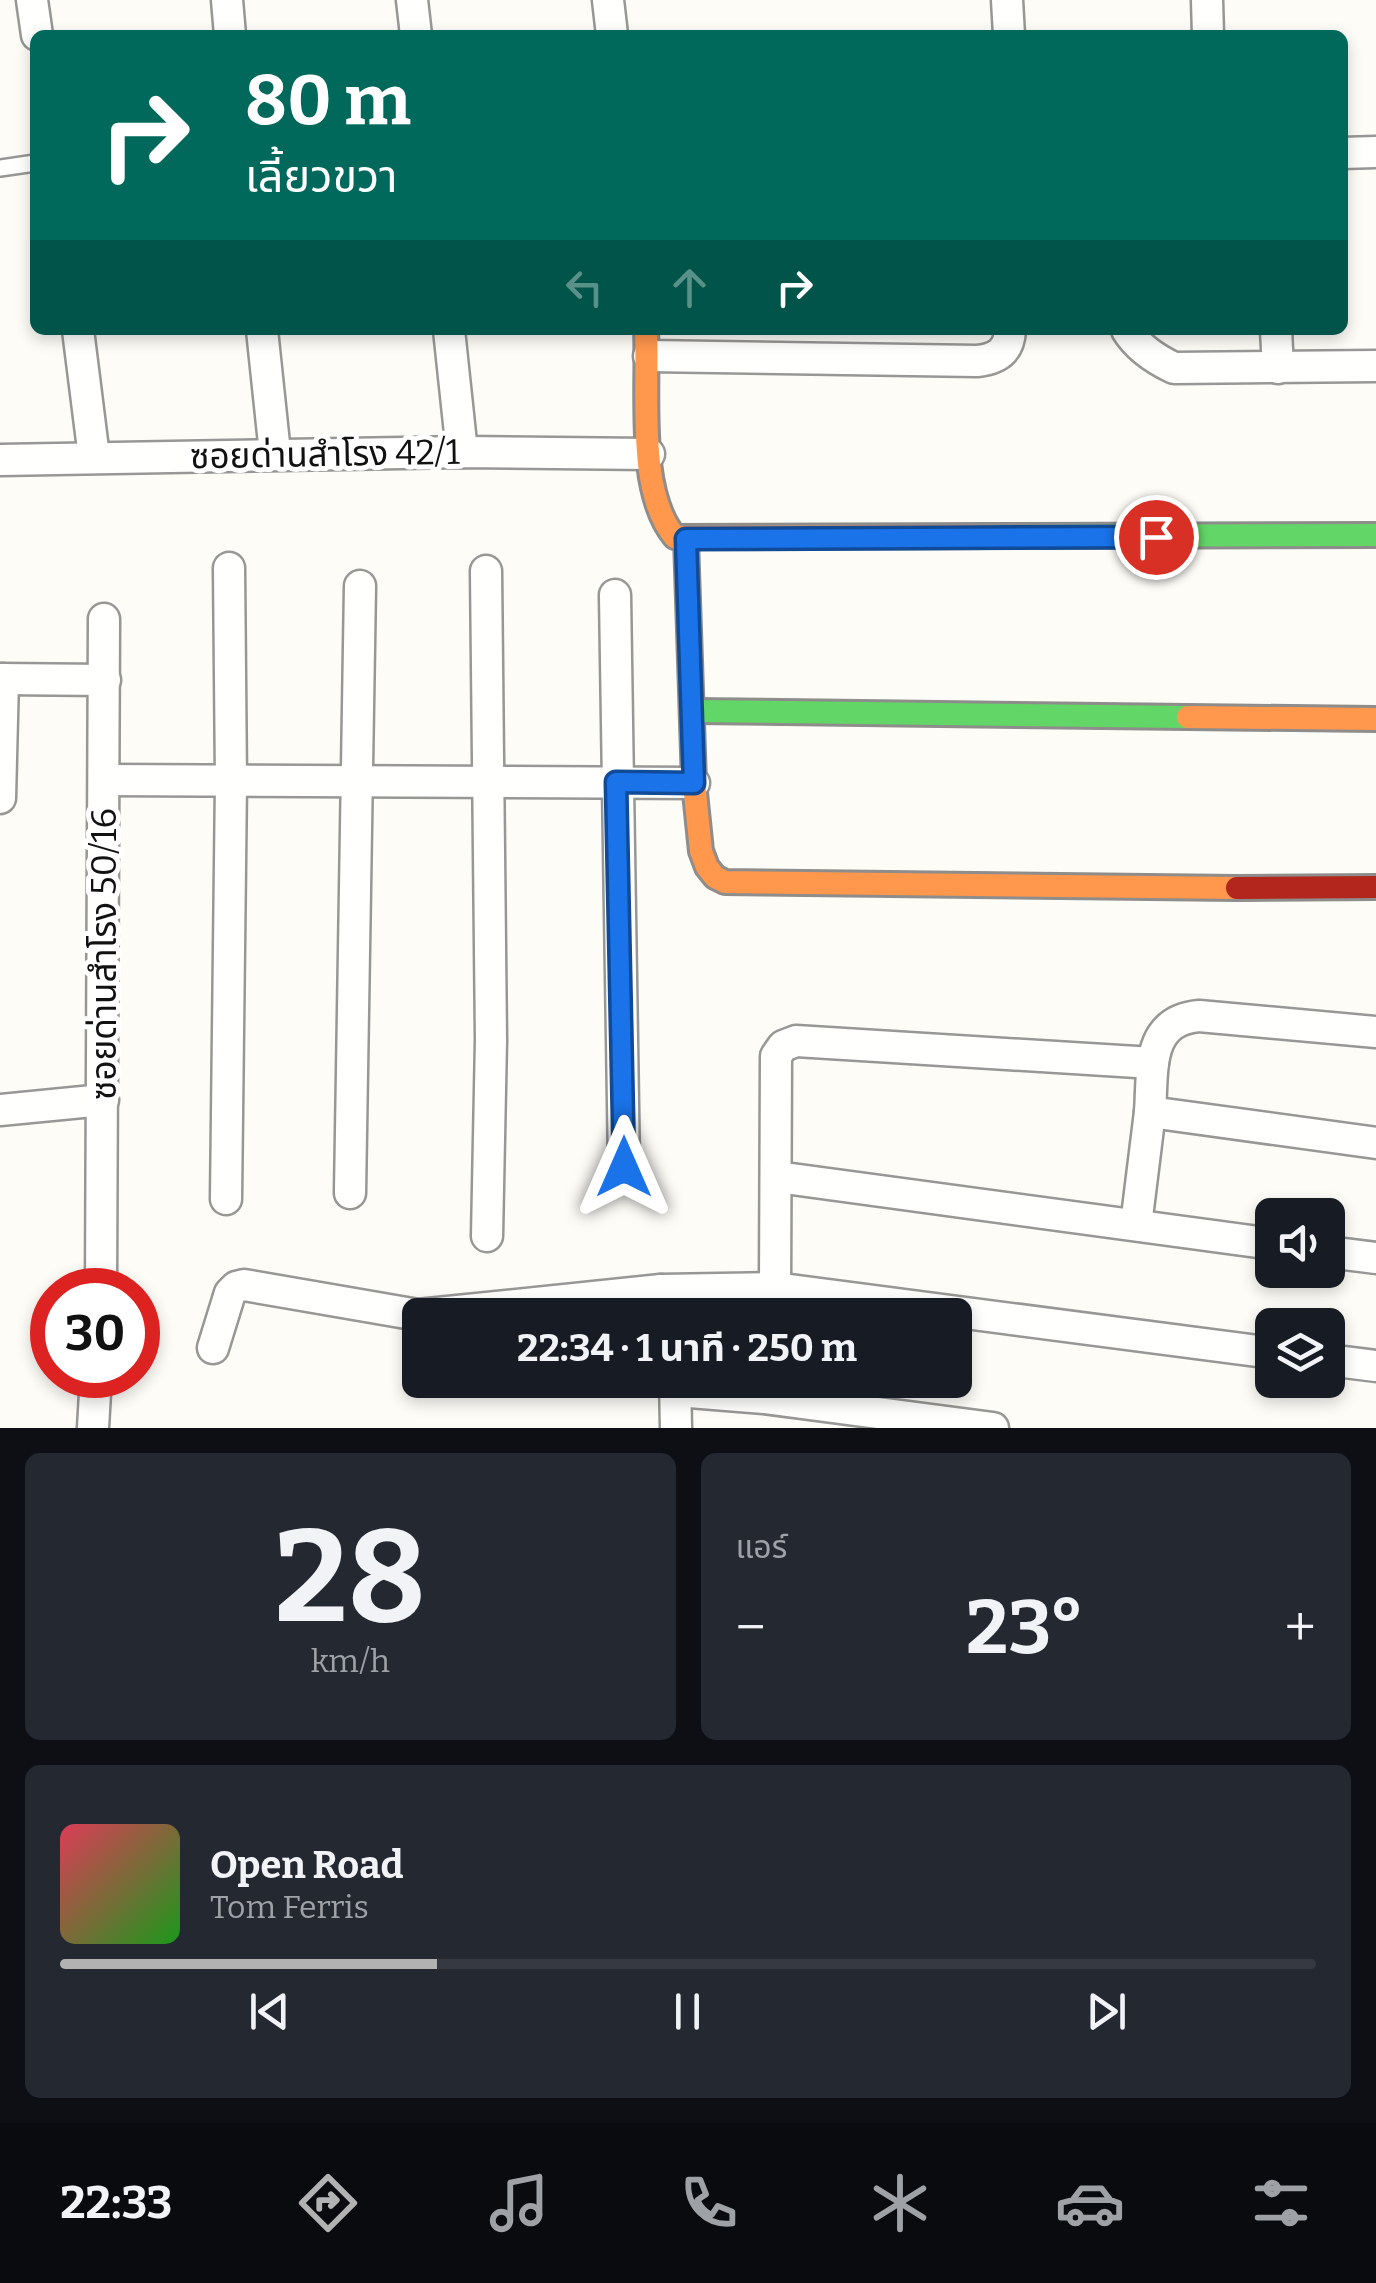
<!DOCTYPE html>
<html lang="th">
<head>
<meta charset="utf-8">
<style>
  :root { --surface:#171b24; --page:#242831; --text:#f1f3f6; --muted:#9ea1a6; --line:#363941; --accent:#b2b2b3 }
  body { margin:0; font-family:Bitter,"Noto Sans Thai",serif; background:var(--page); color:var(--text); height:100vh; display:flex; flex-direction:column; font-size:38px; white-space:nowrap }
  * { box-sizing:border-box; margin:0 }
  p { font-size:32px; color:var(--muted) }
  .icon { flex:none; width:55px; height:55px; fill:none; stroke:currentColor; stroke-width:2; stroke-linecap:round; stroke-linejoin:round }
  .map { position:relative; height:1428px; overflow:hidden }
  .side { display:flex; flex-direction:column; gap:25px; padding:25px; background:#0d0f14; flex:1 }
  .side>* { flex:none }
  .guide { position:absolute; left:30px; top:30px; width:1318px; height:305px; border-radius:15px; box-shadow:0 5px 15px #0003; background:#00695c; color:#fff; overflow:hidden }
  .fabs { position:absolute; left:1255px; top:1198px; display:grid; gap:20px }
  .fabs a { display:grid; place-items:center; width:90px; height:90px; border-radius:15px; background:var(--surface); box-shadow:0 5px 15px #0003; font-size:50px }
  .speed { position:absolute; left:30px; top:1268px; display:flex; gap:20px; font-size:50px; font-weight:700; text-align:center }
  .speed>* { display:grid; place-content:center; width:130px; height:130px; border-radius:50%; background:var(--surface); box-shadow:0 5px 15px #0003; line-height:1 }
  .speed .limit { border:15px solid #d22; background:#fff; color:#111 }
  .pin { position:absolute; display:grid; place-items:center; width:85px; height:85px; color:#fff; margin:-42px; border:5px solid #fff; border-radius:50%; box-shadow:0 2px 10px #0007 }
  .me { position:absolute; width:110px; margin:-55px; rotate:0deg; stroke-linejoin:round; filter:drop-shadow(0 0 8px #0008) }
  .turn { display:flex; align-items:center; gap:35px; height:210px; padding:0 50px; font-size:45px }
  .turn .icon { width:130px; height:130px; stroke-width:2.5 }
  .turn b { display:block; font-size:70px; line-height:85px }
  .lanes { display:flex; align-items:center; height:95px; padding:0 50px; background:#0003; justify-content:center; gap:50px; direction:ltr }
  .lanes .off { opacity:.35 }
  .big { font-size:75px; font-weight:700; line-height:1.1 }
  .side .tile { flex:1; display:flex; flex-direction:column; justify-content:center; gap:15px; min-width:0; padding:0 35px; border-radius:15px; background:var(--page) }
  .side .dial { align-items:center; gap:0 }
  .dial b { font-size:130px; line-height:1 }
  .song { display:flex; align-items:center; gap:30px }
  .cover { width:120px; height:120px; border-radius:15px; background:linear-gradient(135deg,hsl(350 70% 55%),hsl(120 70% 35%)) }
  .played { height:10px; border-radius:5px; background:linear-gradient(90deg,var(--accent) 30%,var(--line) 30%) }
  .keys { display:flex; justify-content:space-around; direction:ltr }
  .heat { display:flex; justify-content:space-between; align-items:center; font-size:55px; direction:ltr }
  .side .tiles { flex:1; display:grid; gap:25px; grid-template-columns:1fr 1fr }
  .tile:last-child { grid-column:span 2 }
  .trip { position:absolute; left:402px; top:1298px; width:570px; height:100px; border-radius:15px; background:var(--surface); box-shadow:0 5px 15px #0003; font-weight:700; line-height:100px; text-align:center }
  .menu { display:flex; height:160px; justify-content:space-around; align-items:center; background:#090b0e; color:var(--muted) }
  .menu .icon { width:70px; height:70px }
  .menu .current { color:var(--accent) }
  .menu b { font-size:45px; color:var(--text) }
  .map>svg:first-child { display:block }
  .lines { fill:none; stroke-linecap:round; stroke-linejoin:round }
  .lane-casing { stroke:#979795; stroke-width:20 }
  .street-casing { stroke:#979795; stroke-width:35 }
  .fast-casing { stroke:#8e8d8b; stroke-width:28 }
  .slow-casing { stroke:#8e8d8b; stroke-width:28 }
  .jam-casing { stroke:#8e8d8b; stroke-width:28 }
  .lane { stroke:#fffffe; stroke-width:15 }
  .street { stroke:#fffffe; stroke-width:30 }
  .fast { stroke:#63d668; stroke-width:22 }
  .slow { stroke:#ff974d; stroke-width:22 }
  .jam { stroke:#b3261e; stroke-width:22 }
  .route-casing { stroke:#114b97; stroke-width:25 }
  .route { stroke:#1a73e8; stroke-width:18 }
  .labels { text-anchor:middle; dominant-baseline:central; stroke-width:10; stroke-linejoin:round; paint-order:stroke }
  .street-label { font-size:35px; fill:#111; stroke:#fff }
</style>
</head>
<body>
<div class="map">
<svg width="1376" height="1428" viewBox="0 0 1376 1428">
  <rect width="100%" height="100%" fill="#fdfcf7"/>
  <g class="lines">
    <defs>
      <polyline id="lane" points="0,168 35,163"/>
      <g id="street">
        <polyline points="32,0 37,35"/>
        <polyline points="227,0 230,35"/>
        <polyline points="412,0 416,35"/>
        <polyline points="608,0 612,35"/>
        <polyline points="1007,0 1009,35"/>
        <polyline points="1207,0 1208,35"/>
        <polyline points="1342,153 1376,152"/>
        <polyline points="78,330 94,457"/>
        <polyline points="262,330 275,453"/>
        <polyline points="449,330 462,452"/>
        <path d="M1127,330c11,18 28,29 47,38l202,-2"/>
        <polyline points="1276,330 1278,368"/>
        <path d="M649,356l328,5c19,-2 32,-9 33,-31"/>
        <polyline points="0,460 462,452 649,454"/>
        <polyline points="486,571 491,1040 487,1236"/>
        <polyline points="615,595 624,1167"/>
        <polyline points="0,679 105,680"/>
        <polyline points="105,780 694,783"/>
        <polyline points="0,798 3,679"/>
        <path d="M1376,1032l-177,-16c-53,5 -46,54 -49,96l226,31"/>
        <polyline points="0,1110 103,1100"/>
        <polyline points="777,1177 1272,1244"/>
        <polyline points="350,1193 360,586"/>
        <polyline points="226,1199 231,781 229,568"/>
        <polyline points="1136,1225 1150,1112"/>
        <polyline points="1328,1252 1376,1258"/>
        <polyline points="775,1288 776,1056 783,1046 796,1041 1153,1063"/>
        <polyline points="101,1290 104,619"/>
        <polyline points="665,1315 661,1290 775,1288 1272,1353"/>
        <polyline points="213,1348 230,1293 236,1287 244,1285 418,1315 661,1290"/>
        <polyline points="1328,1360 1376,1366"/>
        <polyline points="675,1380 676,1428"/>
        <polyline points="677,1391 764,1398 993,1428"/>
        <polyline points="93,1428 96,1375"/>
      </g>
      <g id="fast">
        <polyline points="990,536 1376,535"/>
        <polyline points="693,711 1188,717"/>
      </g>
      <g id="slow">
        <path d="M646,330c3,58 -10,162 29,207l315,-1"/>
        <polyline points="686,539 694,783 701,851 707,867 715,877 725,882 1237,888"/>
        <polyline points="1188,717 1376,719"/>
      </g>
      <polyline id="jam" points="1237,888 1376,887"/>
    </defs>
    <use href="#lane" class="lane-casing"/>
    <use href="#street" class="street-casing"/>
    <use href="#fast" class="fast-casing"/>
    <use href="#slow" class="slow-casing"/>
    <use href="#jam" class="jam-casing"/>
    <use href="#lane" class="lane"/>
    <use href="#street" class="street"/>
    <use href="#fast" class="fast"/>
    <use href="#slow" class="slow"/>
    <use href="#jam" class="jam"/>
  </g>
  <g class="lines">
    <defs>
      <polyline id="route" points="624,1167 616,782 694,783 686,539 1156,537"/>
    </defs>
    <use href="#route" class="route-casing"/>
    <use href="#route" class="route"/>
  </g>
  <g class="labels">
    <g class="street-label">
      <text transform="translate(325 454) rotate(-1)">ซอยด่านสำโรง 42/1</text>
      <text transform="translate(104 954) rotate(-90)">ซอยด่านสำโรง 50/16</text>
    </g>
  </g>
</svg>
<div class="fabs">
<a><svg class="icon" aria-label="sound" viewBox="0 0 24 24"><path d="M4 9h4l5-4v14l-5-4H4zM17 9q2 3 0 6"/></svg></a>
<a><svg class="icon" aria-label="layers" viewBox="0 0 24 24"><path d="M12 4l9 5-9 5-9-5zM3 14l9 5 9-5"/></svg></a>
</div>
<div class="speed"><div class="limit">30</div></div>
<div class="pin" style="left:1156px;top:537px;background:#d93025"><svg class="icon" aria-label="arrive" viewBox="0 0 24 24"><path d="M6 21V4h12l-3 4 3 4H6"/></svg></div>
<svg class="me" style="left:624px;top:1167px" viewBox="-20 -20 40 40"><path d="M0-17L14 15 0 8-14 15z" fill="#1a73e8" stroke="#fff" stroke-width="4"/></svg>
<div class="trip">22:34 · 1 นาที · 250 m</div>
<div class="guide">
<div class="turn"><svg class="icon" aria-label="right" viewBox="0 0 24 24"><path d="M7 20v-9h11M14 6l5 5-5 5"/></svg><div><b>80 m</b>เลี้ยวขวา</div></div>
<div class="lanes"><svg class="icon off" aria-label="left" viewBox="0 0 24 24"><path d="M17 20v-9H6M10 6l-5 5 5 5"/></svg><svg class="icon off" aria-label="ahead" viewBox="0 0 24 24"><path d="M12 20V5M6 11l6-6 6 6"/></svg><svg class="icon" aria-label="right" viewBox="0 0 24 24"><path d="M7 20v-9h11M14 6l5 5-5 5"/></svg></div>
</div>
</div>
<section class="side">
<div class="tiles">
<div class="tile dial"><b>28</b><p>km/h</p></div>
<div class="tile"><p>แอร์</p>
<div class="heat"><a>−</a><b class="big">23°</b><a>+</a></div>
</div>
<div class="tile">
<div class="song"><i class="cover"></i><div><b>Open Road</b><p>Tom Ferris</p></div></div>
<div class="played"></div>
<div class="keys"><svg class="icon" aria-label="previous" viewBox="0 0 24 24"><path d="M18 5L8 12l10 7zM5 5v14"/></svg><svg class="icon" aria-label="pause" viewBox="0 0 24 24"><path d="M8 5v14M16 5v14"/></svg><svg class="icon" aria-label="next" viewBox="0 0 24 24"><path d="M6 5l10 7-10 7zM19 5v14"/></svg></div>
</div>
</div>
</section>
<nav class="menu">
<b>22:33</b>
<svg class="icon current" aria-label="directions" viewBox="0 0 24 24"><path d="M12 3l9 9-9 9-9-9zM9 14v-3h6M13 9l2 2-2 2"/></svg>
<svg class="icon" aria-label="music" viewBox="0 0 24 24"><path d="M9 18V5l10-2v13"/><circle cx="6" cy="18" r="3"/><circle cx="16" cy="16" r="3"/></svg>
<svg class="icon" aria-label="phone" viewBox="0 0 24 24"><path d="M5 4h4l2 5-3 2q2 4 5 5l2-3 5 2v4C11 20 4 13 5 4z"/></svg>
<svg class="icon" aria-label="climate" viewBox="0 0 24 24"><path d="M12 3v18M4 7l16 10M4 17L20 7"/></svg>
<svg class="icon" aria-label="car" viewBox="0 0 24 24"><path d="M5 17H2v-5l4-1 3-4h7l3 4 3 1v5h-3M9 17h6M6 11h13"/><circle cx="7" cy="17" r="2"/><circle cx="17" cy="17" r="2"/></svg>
<svg class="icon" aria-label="filters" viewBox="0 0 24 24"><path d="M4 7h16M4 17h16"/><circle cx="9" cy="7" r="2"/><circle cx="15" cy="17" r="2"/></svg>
</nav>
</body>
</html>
